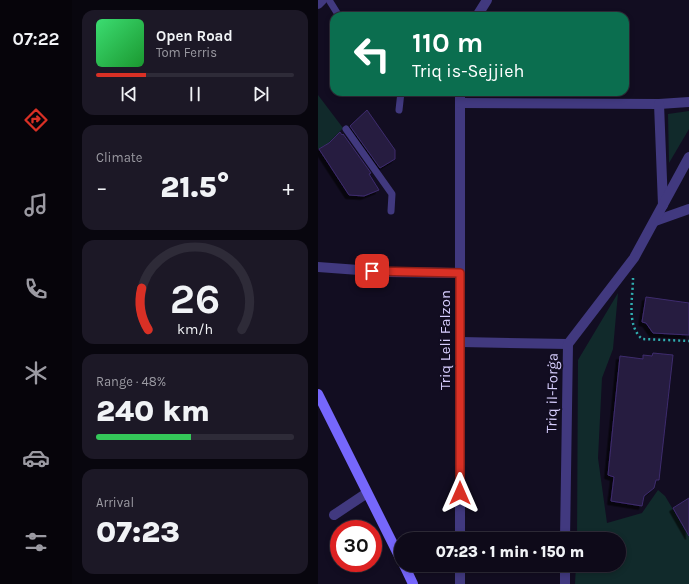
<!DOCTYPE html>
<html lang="en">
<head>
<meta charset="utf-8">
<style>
  :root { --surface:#0e0a19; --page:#1c1826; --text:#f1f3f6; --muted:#9b9aa2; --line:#2e2b38; --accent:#d93025 }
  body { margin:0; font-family:Karla,sans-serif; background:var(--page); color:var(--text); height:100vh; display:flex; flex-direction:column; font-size:15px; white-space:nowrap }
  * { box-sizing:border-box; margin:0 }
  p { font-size:13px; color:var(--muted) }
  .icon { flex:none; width:22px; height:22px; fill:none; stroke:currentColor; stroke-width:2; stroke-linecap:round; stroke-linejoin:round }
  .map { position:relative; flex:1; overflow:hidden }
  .details { display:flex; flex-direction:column; gap:10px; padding:10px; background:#08060e; width:246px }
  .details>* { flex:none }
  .banner { position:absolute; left:12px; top:12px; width:299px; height:84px; border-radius:12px; box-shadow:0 2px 6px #0003,0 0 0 1px var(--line); background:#0b6e4f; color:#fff; overflow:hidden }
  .speed { position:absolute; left:12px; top:520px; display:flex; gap:8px; font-size:20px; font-weight:700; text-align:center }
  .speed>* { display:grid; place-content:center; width:52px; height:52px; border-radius:50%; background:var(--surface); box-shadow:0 2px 6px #0003,0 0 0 1px var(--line); line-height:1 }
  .speed .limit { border:6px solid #d22; background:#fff; color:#111 }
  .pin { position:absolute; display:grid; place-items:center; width:34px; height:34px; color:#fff; margin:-17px; border-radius:8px; box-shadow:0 2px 6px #0006 }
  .me { position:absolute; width:44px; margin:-22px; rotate:0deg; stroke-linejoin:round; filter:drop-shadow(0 0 3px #0008) }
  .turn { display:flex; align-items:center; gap:14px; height:84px; padding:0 16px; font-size:18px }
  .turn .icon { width:52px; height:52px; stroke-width:2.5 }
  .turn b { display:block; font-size:28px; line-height:34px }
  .big { font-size:30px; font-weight:800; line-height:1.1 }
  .details .widget { flex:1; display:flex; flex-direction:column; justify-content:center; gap:6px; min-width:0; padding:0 14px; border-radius:12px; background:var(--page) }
  .details .dial { align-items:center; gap:0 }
  .dial svg { height:104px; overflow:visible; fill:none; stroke:var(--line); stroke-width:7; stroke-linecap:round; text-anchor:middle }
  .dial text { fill:var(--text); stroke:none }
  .song { display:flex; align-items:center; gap:12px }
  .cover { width:48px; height:48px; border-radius:6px; background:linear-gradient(135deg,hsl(140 70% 55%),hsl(130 70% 35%)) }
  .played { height:4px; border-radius:2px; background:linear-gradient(90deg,var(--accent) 25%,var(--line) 25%) }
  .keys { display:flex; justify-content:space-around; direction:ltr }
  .heat { display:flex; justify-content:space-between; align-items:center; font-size:22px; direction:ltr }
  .charge { height:6px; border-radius:3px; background:linear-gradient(90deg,#34c759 48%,var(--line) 0) }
  .trip { position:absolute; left:76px; top:532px; width:232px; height:40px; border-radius:20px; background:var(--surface); box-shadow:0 2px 6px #0003,0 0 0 1px var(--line); font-weight:800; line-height:40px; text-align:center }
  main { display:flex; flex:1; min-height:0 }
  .menu { display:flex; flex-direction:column; width:72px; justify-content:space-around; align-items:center; background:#06040a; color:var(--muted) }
  .menu .icon { width:28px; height:28px }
  .menu .active { color:var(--accent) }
  .menu b { font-size:18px; color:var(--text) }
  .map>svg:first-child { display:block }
  .green { fill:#112a2b }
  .building { fill:#251a41; stroke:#3e2c6d; filter:url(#shadow) }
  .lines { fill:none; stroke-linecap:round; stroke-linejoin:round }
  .path { stroke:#30aeb0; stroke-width:2.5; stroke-dasharray:2 3; stroke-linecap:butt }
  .lane { stroke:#41397f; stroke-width:7 }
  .street { stroke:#41397f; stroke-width:10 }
  .secondary { stroke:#7667fc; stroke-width:10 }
  .route-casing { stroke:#8d1f18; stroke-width:10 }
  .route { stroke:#d93025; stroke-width:7 }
  .labels { text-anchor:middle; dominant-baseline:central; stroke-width:4; stroke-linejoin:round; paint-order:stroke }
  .street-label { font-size:15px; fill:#d7cefe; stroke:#120d21 }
</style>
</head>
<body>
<main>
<nav class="menu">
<b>07:22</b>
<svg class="icon active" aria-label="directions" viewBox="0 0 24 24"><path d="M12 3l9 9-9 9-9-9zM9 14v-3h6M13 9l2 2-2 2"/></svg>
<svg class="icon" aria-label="music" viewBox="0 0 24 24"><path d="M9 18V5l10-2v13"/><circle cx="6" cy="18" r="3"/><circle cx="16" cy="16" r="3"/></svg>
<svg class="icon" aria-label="phone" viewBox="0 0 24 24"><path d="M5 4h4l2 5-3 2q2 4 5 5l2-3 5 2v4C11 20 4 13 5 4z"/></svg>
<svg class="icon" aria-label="climate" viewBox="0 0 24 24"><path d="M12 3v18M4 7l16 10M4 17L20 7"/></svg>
<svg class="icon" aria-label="car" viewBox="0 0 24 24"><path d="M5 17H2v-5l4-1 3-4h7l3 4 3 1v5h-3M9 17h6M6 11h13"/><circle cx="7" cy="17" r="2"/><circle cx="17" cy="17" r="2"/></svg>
<svg class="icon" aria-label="filters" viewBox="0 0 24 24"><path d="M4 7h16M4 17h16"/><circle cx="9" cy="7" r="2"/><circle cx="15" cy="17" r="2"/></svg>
</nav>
<section class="details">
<div class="widget">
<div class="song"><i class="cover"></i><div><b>Open Road</b><p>Tom Ferris</p></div></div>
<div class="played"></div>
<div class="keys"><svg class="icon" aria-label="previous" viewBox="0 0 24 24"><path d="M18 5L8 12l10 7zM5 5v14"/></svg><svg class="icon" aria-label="pause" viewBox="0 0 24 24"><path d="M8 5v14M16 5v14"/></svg><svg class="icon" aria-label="next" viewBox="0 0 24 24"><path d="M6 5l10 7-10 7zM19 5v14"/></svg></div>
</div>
<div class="widget"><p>Climate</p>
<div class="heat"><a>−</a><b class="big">21.5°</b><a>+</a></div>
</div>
<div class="widget dial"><svg viewBox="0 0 100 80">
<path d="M14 69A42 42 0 1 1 86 69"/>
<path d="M14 69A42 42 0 0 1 9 37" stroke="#d93025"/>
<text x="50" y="56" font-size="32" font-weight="700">26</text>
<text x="50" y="72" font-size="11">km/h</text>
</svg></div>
<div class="widget"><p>Range · 48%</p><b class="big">240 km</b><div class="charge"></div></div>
<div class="widget"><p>Arrival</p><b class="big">07:23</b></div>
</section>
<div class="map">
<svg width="371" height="584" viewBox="0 0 371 584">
  <defs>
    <filter id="shadow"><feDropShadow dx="-3.5" dy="3.5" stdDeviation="0" flood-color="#0009"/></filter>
  </defs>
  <rect width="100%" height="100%" fill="#120d21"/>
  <g class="green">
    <polygon points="0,95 25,128 11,143 1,149 0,149"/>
    <polygon points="371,111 371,129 351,163 350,114"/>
    <polygon points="300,293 295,349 284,378 280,458 289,523 324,513 340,490 347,496 371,536 371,584 257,584 258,565 301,565 301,539 259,539 260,360"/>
  </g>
  <g class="building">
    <polygon points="49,110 77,150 77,159 62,168 32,126"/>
    <polygon points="22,132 24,135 25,134 53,173 51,174 61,190 46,196 31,195 1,149 11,143"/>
    <polygon points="328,297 371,303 371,335 335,333 328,323 324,322"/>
    <polygon points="335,353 355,355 341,480 338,480 336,488 326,496 324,506 293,501 296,477 290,475 302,356 325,359 325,355 334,356"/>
    <polygon points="371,498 371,536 355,508"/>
  </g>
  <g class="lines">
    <path class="path" d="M315,278c0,19 -7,47 9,61l47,2"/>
    <g class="lane">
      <polyline points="11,0 21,16"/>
      <polyline points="81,110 83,92"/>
      <polyline points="28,129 74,194 73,211"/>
    </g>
    <g class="street">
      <polyline points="0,4 4,0"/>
      <polyline points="159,16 169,0"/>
      <polyline points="142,92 142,539"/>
      <polyline points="142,103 341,104 371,102"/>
      <polyline points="341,104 345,205"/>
      <polyline points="337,221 371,209"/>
      <polyline points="0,267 68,272 142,273"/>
      <polyline points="143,342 250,344"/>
      <polyline points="16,515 49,493"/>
      <polyline points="247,539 250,344 316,258 371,157"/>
      <polyline points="142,584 142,565"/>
      <polyline points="247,584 247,565"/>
    </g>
    <g class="secondary">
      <polyline points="0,394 83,560"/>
      <polyline points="86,565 95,584"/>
    </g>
  </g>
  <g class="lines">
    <defs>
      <polyline id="route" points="54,271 142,273 142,493"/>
    </defs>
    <use href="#route" class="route-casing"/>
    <use href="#route" class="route"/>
  </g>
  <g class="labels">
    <g class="street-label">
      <text transform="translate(127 340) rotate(-90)">Triq Leli Falzon</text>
      <text transform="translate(234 393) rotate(-89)">Triq il-Forġa</text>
    </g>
  </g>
</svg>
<div class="speed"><div class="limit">30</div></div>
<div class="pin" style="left:54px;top:271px;background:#d93025"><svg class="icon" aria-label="arrive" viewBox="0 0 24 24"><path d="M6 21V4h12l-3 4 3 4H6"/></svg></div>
<svg class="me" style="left:142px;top:493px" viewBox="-20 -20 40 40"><path d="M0-17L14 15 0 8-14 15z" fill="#d93025" stroke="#fff" stroke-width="4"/></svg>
<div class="trip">07:23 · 1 min · 150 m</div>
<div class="banner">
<div class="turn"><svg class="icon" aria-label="left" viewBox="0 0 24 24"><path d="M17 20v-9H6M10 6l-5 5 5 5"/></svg><div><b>110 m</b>Triq is-Sejjieh</div></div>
</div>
</div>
</main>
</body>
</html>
